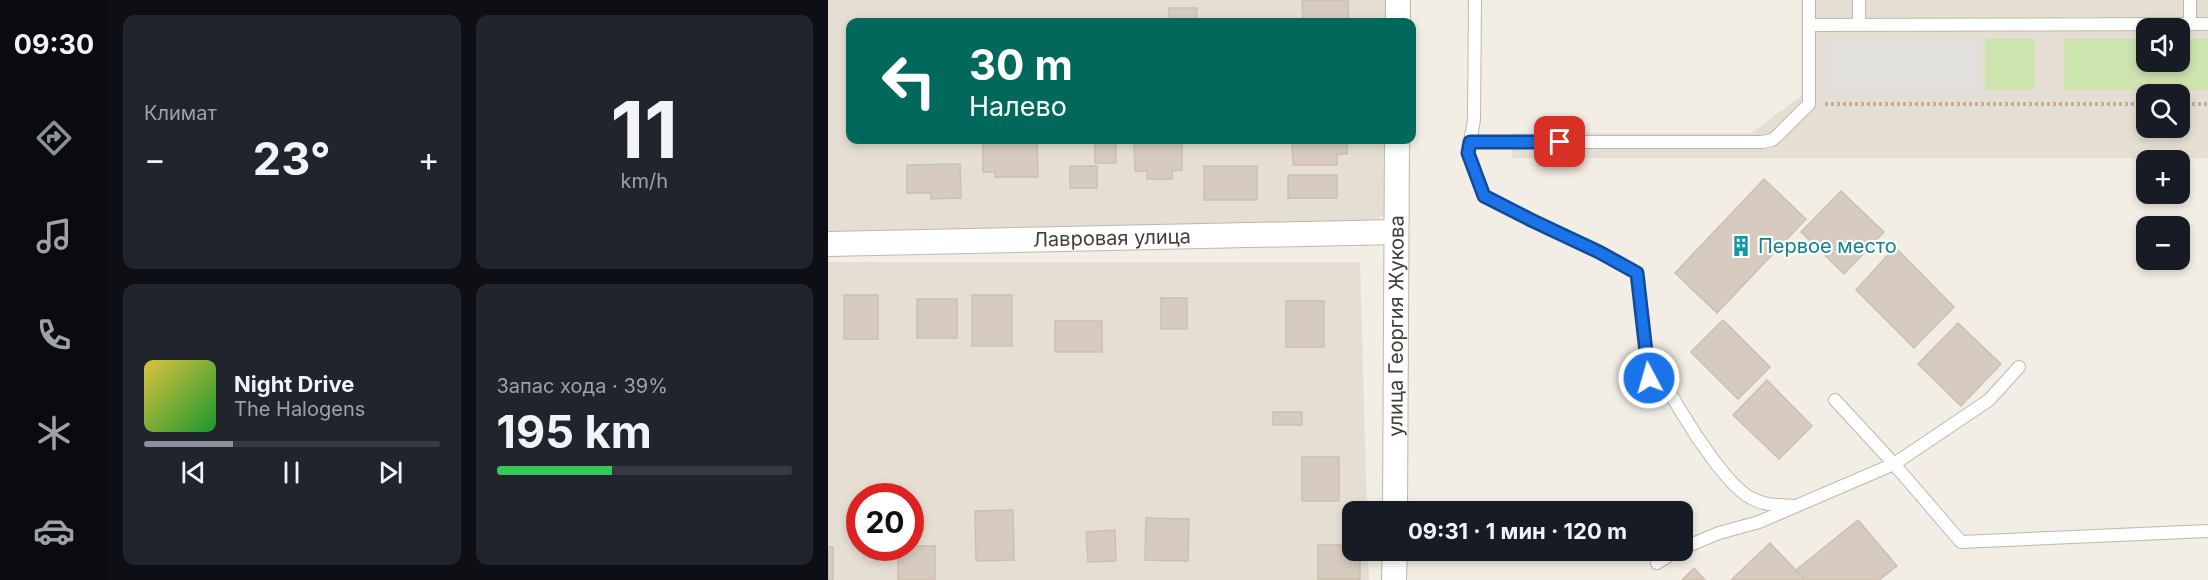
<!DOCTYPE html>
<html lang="ru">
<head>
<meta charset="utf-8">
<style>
  :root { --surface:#171b24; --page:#20242c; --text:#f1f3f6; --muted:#9ea1a6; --line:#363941; --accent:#8c9099 }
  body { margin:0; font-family:Inter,sans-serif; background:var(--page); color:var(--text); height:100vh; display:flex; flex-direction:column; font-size:22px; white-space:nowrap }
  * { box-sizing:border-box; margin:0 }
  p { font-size:20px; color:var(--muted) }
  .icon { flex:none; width:33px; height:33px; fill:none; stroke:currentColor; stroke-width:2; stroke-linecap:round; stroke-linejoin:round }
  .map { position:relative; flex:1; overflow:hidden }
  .details { display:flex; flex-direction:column; gap:15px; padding:15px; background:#0d0f14; width:720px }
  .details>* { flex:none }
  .guide { position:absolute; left:18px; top:18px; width:570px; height:126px; border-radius:12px; box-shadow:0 3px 9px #0003; background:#00695c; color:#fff; overflow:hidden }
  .tools { position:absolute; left:1308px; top:18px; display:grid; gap:12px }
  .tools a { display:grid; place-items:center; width:54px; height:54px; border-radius:12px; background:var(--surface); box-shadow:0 3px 9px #0003; font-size:30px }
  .speed { position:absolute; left:18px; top:483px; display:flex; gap:12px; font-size:30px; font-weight:700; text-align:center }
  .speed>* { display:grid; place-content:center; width:78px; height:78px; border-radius:50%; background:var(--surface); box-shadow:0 3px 9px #0003; line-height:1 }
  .speed .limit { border:9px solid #d22; background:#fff; color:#111 }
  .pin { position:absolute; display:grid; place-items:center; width:51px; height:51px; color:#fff; margin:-26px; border-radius:12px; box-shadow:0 3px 9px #0006 }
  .me { position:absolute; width:66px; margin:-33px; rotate:354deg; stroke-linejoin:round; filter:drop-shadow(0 0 4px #0008) }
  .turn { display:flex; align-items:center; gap:21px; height:126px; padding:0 24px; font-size:27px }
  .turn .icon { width:78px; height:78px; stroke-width:2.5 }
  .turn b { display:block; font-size:42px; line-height:51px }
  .big { font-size:45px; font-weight:700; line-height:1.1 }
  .details .tile { flex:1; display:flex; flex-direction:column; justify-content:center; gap:9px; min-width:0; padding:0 21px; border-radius:12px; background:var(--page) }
  .details .dial { align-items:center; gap:0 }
  .dial b { font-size:78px; line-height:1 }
  .song { display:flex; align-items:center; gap:18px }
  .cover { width:72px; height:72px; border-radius:9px; background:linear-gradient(135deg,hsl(50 70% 55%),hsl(130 70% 35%)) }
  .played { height:6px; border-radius:3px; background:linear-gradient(90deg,var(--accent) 30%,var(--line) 30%) }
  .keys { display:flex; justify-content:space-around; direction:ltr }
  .heat { display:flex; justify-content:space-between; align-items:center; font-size:33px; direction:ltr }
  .charge { height:9px; border-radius:4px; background:linear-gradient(90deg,#34c759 39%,var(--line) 0) }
  .details .tiles { flex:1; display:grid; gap:15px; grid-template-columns:repeat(2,1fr) }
  .trip { position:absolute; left:514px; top:501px; width:351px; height:60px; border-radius:12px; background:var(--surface); box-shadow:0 3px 9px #0003; font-weight:700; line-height:60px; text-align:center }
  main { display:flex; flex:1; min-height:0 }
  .menu { display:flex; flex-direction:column; width:108px; justify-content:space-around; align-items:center; background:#090b0e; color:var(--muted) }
  .menu .icon { width:42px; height:42px }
  .menu .current { color:var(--accent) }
  .menu b { font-size:27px; color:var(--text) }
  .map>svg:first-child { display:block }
  .residential { fill:#e5dfd3; fill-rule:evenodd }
  .green { fill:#cee4af }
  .parking { fill:#e2e0dd }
  .building { fill:#d6cbbe; stroke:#cdc0ae; stroke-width:1.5 }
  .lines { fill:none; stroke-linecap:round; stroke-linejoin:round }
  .service-casing { stroke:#bfb7ab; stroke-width:14 }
  .minor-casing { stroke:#bfb7ab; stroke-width:26 }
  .path { stroke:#beb09a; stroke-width:4; stroke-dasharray:3 3; stroke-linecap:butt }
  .service { stroke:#fff; stroke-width:12 }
  .minor { stroke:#fff; stroke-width:24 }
  .route-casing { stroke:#114b97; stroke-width:15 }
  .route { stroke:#1a73e8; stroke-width:10 }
  .labels { text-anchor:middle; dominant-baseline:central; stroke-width:4.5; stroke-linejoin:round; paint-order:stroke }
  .street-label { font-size:20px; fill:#443d35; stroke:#fff }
  .culture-label { font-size:20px; fill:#0d838f; stroke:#fff; text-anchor:start }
</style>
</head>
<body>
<main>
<nav class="menu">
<b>09:30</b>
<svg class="icon current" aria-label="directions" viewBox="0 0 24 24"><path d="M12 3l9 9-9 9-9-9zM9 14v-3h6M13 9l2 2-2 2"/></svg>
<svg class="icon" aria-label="music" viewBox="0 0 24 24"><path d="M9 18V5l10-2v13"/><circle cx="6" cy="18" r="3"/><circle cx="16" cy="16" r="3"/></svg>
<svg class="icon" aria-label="phone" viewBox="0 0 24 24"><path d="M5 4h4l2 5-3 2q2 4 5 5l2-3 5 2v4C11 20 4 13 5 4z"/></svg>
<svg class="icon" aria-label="climate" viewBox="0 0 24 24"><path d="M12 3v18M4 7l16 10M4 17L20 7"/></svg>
<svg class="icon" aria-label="car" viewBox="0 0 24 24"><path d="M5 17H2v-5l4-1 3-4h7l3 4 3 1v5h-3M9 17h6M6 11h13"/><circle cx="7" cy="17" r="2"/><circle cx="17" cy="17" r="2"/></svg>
</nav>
<section class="details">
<div class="tiles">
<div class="tile"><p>Климат</p>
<div class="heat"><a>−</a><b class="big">23°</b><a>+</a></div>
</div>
<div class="tile dial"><b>11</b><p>km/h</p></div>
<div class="tile">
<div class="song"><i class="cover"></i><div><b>Night Drive</b><p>The Halogens</p></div></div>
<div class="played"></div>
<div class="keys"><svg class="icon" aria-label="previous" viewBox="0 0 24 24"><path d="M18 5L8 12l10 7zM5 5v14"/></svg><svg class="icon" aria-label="pause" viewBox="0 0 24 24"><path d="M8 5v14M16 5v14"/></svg><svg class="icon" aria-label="next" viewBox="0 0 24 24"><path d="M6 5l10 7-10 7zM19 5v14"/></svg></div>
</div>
<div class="tile"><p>Запас хода · 39%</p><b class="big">195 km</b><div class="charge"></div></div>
</div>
</section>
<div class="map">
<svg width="1380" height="580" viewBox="0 0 1380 580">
  <rect width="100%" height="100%" fill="#f2ede5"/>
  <g class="residential">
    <polygon points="0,0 564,0 564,22 22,22 22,140 563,140 562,210 540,226 0,231"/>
    <path d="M973,0h407v158h-696v-25h239l50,-37zM1318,28h34v34h-34zM1318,94h34v34h-34z"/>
    <path d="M0,262h532l7,249 -14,1v38l15,1 1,29h-541zM32,496h50v52h-50z"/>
  </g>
  <g class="green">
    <rect x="1157" y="39" width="49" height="51"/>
    <polygon points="1236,39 1318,39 1318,62 1352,62 1352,39 1380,39 1380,90 1236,90"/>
  </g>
  <rect class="parking" x="999" y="39" width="152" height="54"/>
  <g class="building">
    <polygon points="474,0 520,0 521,22 475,22"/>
    <rect x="341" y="8" width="28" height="14"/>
    <polygon points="147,140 209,140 210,177 167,177 167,172 155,172 155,142 147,143"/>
    <rect x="267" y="140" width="21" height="23"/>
    <polygon points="306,140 354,140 354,170 344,171 344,179 319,179 319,171 307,171"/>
    <polygon points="464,140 519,140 519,154 509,154 509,165 465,165"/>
    <polygon points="132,164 133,198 103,199 103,193 79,193 79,165"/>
    <rect x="242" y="166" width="27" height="22"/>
    <rect x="376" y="166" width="53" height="34"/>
    <rect x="460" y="175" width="49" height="23"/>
    <polygon points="936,179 978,219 889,313 847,273"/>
    <polygon points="1013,191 1056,232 1016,274 973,232"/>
    <polygon points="1067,247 1126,307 1086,348 1028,290"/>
    <rect x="16" y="295" width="34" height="44"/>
    <rect x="144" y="295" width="40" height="51"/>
    <rect x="333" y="298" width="26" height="31"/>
    <rect x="89" y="299" width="40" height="39"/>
    <rect x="458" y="301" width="38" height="46"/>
    <polygon points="895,320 942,367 910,399 863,352"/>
    <rect x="227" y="321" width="47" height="31"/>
    <polygon points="1130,323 1173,364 1133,406 1090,364"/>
    <polygon points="939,380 984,426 951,459 905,415"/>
    <rect x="445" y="412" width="29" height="13"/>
    <rect x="474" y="457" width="37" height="44"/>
    <polygon points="185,510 186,560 148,561 147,511"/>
    <polygon points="318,518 361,519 360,561 317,560"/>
    <polygon points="1030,520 1069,566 1051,580 977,580 968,570"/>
    <polygon points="287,530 288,561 260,562 258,532"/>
    <polygon points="942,543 977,580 903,580"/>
    <polygon points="490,545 525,545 525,550 532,550 532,579 490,579"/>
    <polygon points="82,546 107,546 107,580 70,580 70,548"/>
    <rect x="0" y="547" width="5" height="33"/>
    <polygon points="866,568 877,580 854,580"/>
  </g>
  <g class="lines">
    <defs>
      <g id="service">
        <path d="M647,0l-1,120 -6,33 16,43 63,32 52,24 38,21 12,104c22,12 20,15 33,36 13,22 47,74 69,85 14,8 30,7 45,8"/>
        <polyline points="1031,0 1031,24"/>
        <polyline points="1362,0 1362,24"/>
        <polyline points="981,25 1380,24"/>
        <polyline points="642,142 934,142 944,140 950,135 981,104 981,0"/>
        <polyline points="1191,367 1161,400 1066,464 1133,542 1380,531"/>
        <polyline points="855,548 891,533 931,522 1066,464 1007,400"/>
        <polyline points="829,563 850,550"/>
      </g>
      <g id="minor">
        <polyline points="570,22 570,0"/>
        <path id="s1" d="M0,244l568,-12"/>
        <path id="s2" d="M567,512l2,-372"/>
        <polyline points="566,580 567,550"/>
      </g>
    </defs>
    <use href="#service" class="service-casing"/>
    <use href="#minor" class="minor-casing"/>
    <g class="path">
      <polyline points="997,104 1318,104"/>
      <polyline points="1352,104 1380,104"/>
    </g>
    <use href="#service" class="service"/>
    <use href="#minor" class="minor"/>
  </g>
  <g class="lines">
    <defs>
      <polyline id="route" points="732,142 642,142 640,153 656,196 703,220 771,252 809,273 821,378"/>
    </defs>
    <use href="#route" class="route-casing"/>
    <use href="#route" class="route"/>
  </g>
  <defs>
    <symbol id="building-bare" viewBox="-9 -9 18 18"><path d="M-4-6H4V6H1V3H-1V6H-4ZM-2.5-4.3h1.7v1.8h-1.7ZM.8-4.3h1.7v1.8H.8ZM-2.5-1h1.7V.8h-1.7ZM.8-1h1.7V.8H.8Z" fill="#0f9aa8" stroke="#fff" stroke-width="2.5" paint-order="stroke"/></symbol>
  </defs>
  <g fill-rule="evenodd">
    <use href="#building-bare" x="898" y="231" width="30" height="30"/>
  </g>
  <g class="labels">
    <g class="street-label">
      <text stroke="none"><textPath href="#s1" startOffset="284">Лавровая улица</textPath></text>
      <text stroke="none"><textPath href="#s2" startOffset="186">улица Георгия Жукова</textPath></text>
    </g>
    <g class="culture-label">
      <text x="930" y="246">Первое место</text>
    </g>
  </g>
</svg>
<div class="tools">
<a><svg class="icon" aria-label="sound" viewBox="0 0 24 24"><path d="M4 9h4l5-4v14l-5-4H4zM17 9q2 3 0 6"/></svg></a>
<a><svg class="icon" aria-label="search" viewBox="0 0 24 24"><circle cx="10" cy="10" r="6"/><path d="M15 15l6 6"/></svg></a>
<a>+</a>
<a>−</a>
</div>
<div class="speed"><div class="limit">20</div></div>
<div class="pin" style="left:732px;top:142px;background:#d93025"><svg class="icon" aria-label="arrive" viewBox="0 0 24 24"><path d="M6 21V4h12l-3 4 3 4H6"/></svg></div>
<svg class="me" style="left:821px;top:378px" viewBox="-20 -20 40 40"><circle r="17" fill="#1a73e8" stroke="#fff" stroke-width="3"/><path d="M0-11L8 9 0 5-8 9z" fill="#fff"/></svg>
<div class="trip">09:31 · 1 мин · 120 m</div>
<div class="guide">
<div class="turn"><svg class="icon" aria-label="left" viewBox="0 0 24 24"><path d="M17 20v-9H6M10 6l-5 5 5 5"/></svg><div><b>30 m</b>Налево</div></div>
</div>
</div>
</main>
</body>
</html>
